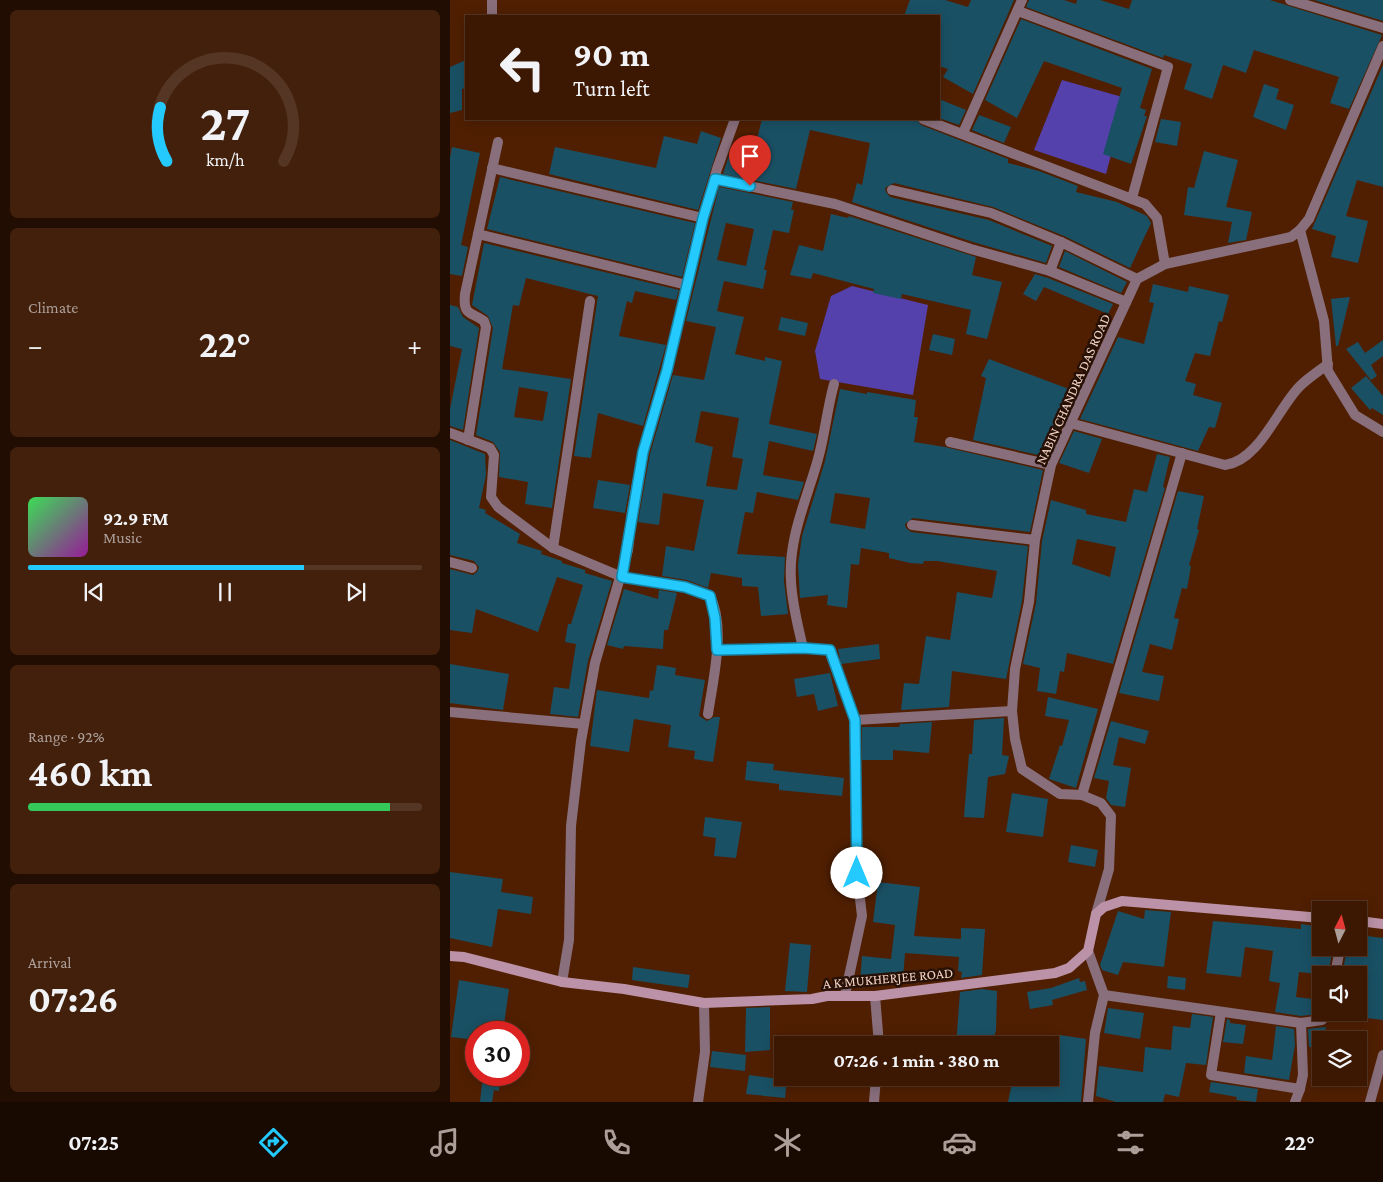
<!DOCTYPE html>
<html lang="en">
<head>
<meta charset="utf-8">
<style>
  :root { --surface:#3c1702; --page:#43200c; --text:#f1f3f6; --muted:#ac9f99; --line:#553624; --accent:#24c9fe }
  body { margin:0; font-family:"Crimson Pro",serif; background:var(--page); color:var(--text); height:100vh; display:flex; flex-direction:column; font-size:19px; white-space:nowrap }
  * { box-sizing:border-box; margin:0 }
  p { font-size:16px; color:var(--muted) }
  .icon { flex:none; width:28px; height:28px; fill:none; stroke:currentColor; stroke-width:2; stroke-linecap:round; stroke-linejoin:round }
  .map { position:relative; flex:1; overflow:hidden }
  .panel { display:flex; flex-direction:column; gap:10px; padding:10px; background:#210d01; width:450px }
  .panel>* { flex:none }
  .guide { position:absolute; left:15px; top:15px; width:475px; height:105px; border-radius:0px; box-shadow:0 2px 12px #0003,0 0 0 1px var(--line); background:#3c1702; color:var(--text); overflow:hidden }
  .needle { width:32px; rotate:6deg }
  .buttons { position:absolute; left:862px; top:901px; display:grid; gap:10px }
  .buttons a { display:grid; place-items:center; width:55px; height:55px; border-radius:0px; background:var(--surface); box-shadow:0 2px 12px #0003,0 0 0 1px var(--line); font-size:25px }
  .speed { position:absolute; left:15px; top:1021px; display:flex; gap:10px; font-size:25px; font-weight:700; text-align:center }
  .speed>* { display:grid; place-content:center; width:65px; height:65px; border-radius:50%; background:var(--surface); box-shadow:0 2px 12px #0003,0 0 0 1px var(--line); line-height:1 }
  .speed .limit { border:8px solid #d22; background:#fff; color:#111 }
  .pin { position:absolute; display:grid; place-items:center; width:42px; height:42px; color:#fff; margin:-51px -21px; border-radius:50% 50% 50% 0; rotate:-45deg; box-shadow:0 0 5px #0007 }
  .pin .icon { rotate:45deg }
  .me { position:absolute; width:55px; margin:-28px; rotate:0deg; stroke-linejoin:round; filter:drop-shadow(0 0 4px #0008) }
  .turn { display:flex; align-items:center; gap:18px; height:105px; padding:0 25px; font-size:22px }
  .turn .icon { width:65px; height:65px; stroke-width:2.5 }
  .turn b { display:block; font-size:35px; line-height:42px }
  .big { font-size:38px; font-weight:700; line-height:1.1 }
  .panel .widget { flex:1; display:flex; flex-direction:column; justify-content:center; gap:8px; min-width:0; padding:0 18px; border-radius:8px; background:var(--page) }
  .panel .dial { align-items:center; gap:0 }
  .dial svg { height:130px; overflow:visible; fill:none; stroke:var(--line); stroke-width:7; stroke-linecap:round; text-anchor:middle }
  .dial text { fill:var(--text); stroke:none }
  .song { display:flex; align-items:center; gap:15px }
  .cover { width:60px; height:60px; border-radius:8px; background:linear-gradient(135deg,hsl(130 70% 55%),hsl(300 70% 35%)) }
  .played { height:5px; border-radius:2px; background:linear-gradient(90deg,var(--accent) 70%,var(--line) 70%) }
  .keys { display:flex; justify-content:space-around; direction:ltr }
  .heat { display:flex; justify-content:space-between; align-items:center; font-size:28px; direction:ltr }
  .charge { height:8px; border-radius:4px; background:linear-gradient(90deg,#34c759 92%,var(--line) 0) }
  .trip { position:absolute; left:324px; top:1036px; width:285px; height:50px; border-radius:0px; background:var(--surface); box-shadow:0 2px 12px #0003,0 0 0 1px var(--line); font-weight:700; line-height:50px; text-align:center }
  .tab-bar { display:flex; height:80px; justify-content:space-around; align-items:center; background:#180901; color:var(--muted) }
  .tab-bar .icon { width:35px; height:35px }
  .tab-bar .current { color:var(--accent) }
  .tab-bar b { font-size:22px; color:var(--text) }
  main { display:flex; flex:1; min-height:0 }
  .map>svg:first-child { display:block }
  .water { fill:#5541ab }
  .building { fill:#1a5064; fill-rule:evenodd }
  .lines { fill:none; stroke-linecap:round; stroke-linejoin:round }
  .street { stroke:#896f7c; stroke-width:10 }
  .secondary { stroke:#bb92a7; stroke-width:10 }
  .route-casing { stroke:#1783a5; stroke-width:12 }
  .route { stroke:#24c9fe; stroke-width:9 }
  .labels { text-anchor:middle; dominant-baseline:central; stroke-width:5; stroke-linejoin:round; paint-order:stroke }
  .street-label { font-size:14px; fill:#f4d4c5; stroke:#271106 }
</style>
</head>
<body>
<main>
<section class="panel">
<div class="widget dial"><svg viewBox="0 0 100 80">
<path d="M14 69A42 42 0 1 1 86 69"/>
<path d="M14 69A42 42 0 0 1 10 36" stroke="#24c9fe"/>
<text x="50" y="56" font-size="32" font-weight="700">27</text>
<text x="50" y="72" font-size="11">km/h</text>
</svg></div>
<div class="widget"><p>Climate</p>
<div class="heat"><a>−</a><b class="big">22°</b><a>+</a></div>
</div>
<div class="widget">
<div class="song"><i class="cover"></i><div><b>92.9 FM</b><p>Music</p></div></div>
<div class="played"></div>
<div class="keys"><svg class="icon" aria-label="previous" viewBox="0 0 24 24"><path d="M18 5L8 12l10 7zM5 5v14"/></svg><svg class="icon" aria-label="pause" viewBox="0 0 24 24"><path d="M8 5v14M16 5v14"/></svg><svg class="icon" aria-label="next" viewBox="0 0 24 24"><path d="M6 5l10 7-10 7zM19 5v14"/></svg></div>
</div>
<div class="widget"><p>Range · 92%</p><b class="big">460 km</b><div class="charge"></div></div>
<div class="widget"><p>Arrival</p><b class="big">07:26</b></div>
</section>
<div class="map">
<svg width="933" height="1102" viewBox="0 0 933 1102">
  <rect width="100%" height="100%" fill="#501f02"/>
  <g class="water">
    <polygon points="612,80 676,98 656,174 584,150"/>
    <polygon points="402,286 478,305 463,395 370,379 365,351 381,296"/>
  </g>
  <g class="building">
    <polygon points="460,0 495,0 518,7 521,0 564,0 523,94 493,77 498,69 489,66 489,16 454,16"/>
    <polygon points="579,0 614,0 626,4 627,0 650,0 679,9 682,0 820,0 932,35 899,109 880,103 889,77 804,50 796,73 773,65 762,99 734,89 742,64 714,55 713,58 576,7"/>
    <polygon points="864,0 933,0 933,21"/>
    <polygon points="571,19 702,69 690,108 696,110 694,116 697,116 681,164 653,154 672,88 594,61 567,118 535,100"/>
    <polygon points="16,60 16,88 12,89 12,110 0,113 0,67"/>
    <polygon points="933,65 933,187 907,180 896,216 918,221 908,263 881,257 886,236 862,229"/>
    <polygon points="814,84 829,89 826,99 844,105 836,130 803,117"/>
    <polygon points="489,99 516,110 509,125 489,118"/>
    <polygon points="529,115 561,127 554,143 522,130"/>
    <polygon points="312,119 466,119 471,125 558,159 558,163 589,171 628,186 626,192 667,202 697,216 701,223 680,268 614,236 543,207 444,183 435,188 436,192 440,197 539,220 602,246 596,263 523,242 402,202 407,183 412,185 420,143 360,130 346,189 273,174 282,146 304,151"/>
    <polygon points="711,119 731,122 727,146 705,142"/>
    <polygon points="251,131 271,138 248,210 99,174 105,147 206,168 214,136 247,144"/>
    <polygon points="2,147 30,153 11,245 18,247 12,276 0,274 0,157"/>
    <polygon points="754,151 788,160 776,207 802,212 796,240 778,243 782,222 734,215 738,187 744,188"/>
    <polygon points="50,177 245,223 232,277 37,229"/>
    <path d="M269,187l74,15 -2,8h3l-5,23 -16,-3 -9,40h3l-4,19 -39,-8 -7,30 27,6 -9,37 30,7v-4l17,4 -13,63 48,10 -4,17 -44,-10 -6,34 41,7 -6,18 -41,-8 -4,21 -8,-1 -8,42 48,3 -1,24 4,33 -27,2 -3,-29 -16,-1v-8l-31,-5 -3,15 -21,-8 -25,-4 4,-30 28,5 10,-51 -41,-7 -4,32 -21,-3 12,-68 23,-79 31,5 12,-53 -30,-6zM276,223l28,6 -8,37 -29,-6zM251,411l38,7 -7,39 11,2 -6,31 -31,-4 7,-39 -18,-5z"/>
    <polygon points="381,214 398,218 399,216 526,257 522,275 552,282 537,339 516,334 521,310 452,294 451,299 423,293 424,289 363,273 361,279 340,275 349,245 373,251"/>
    <path d="M34,243l195,47 -3,10 -41,-9 -3,12 -5,-2 -8,35 47,9 -23,81 -45,-13 -7,45 -17,-2 24,-160 -72,-18 -7,28 -6,-1 -11,64 69,10 -19,129 -27,-4 3,-22 -29,-5 1,-25 -7,-10 -17,-7 17,-107 -5,-12 -16,-11zM69,387l29,5 -5,29 -29,-4z"/>
    <polygon points="615,251 677,282 671,293 609,267"/>
    <polygon points="585,274 598,278 663,304 658,314 594,287 586,301 573,294"/>
    <polygon points="703,284 738,292 739,286 779,295 772,322 769,321 760,356 745,353 735,381 746,384 743,395 772,403 765,428 759,427 748,451 630,419 668,337 694,344 704,303 699,302"/>
    <polygon points="900,297 888,346 886,346 881,299"/>
    <polygon points="0,305 8,307 13,317 29,328 13,430 0,426 0,409 12,349 0,346"/>
    <polygon points="331,317 358,323 355,336 328,330"/>
    <polygon points="483,334 505,339 502,355 479,350"/>
    <polygon points="933,340 933,356 921,365 927,376 921,380 896,349 908,342 915,353"/>
    <polygon points="539,359 627,392 597,457 523,440 536,378 531,376"/>
    <polygon points="916,376 933,396 933,415 922,408 920,410 901,388"/>
    <path d="M390,389l27,5v-2l49,8 -2,17h4l-4,25 31,5 98,23 -13,62 -117,-14 -8,6 1,4 5,4 117,14 -6,55 -16,78 -54,-8 -3,36 -48,3 3,-27 15,1 7,-48 24,4 7,-48 35,6 5,-27 -60,-10h-13l-1,3 -13,-1 -21,-5v-5l-28,-5 -2,17 -8,-1 -4,44 -20,-3 1,-10 -28,3 -2,-33 4,-29 23,-75zM385,493l35,5 -5,31 -35,-6z"/>
    <polygon points="624,431 652,439 639,473 609,463"/>
    <polygon points="0,440 35,454 36,475 29,508 36,510 35,513 70,534 67,543 92,551 91,554 112,561 112,563 135,570 135,573 162,581 138,661 128,717 100,714 104,687 119,689 126,644 115,642 118,624 121,624 133,585 107,577 88,632 26,609 22,633 0,630 0,569 23,575 27,572 29,567 24,561 0,555"/>
    <path d="M707,454l13,3 -7,30 2,1 -52,176 -46,-11 -3,19 -4,-1 -4,23 -19,-3 3,-23 -17,-4 13,-61 6,-62 9,-41 35,10v4l40,8 8,-33 13,3zM627,539l39,8 -6,30 -38,-13z"/>
    <polygon points="148,480 180,485 175,513 143,508"/>
    <polygon points="728,491 754,496 747,529 749,530 739,565 741,566 737,589 732,588 724,618 729,619 722,650 700,644 692,672 714,676 709,701 669,693"/>
    <polygon points="174,589 208,599 209,590 227,593 218,630 214,630 213,649 174,646 173,649 157,645"/>
    <polygon points="429,644 430,659 391,664 388,649"/>
    <polygon points="0,664 59,674 53,710 0,703"/>
    <polygon points="207,665 226,668 225,675 255,680 249,716 257,721 264,717 270,717 263,762 244,759 245,751 218,747 221,725 184,719 179,752 140,746 147,690 199,698 200,690 203,691"/>
    <polygon points="380,673 388,706 368,711 364,694 347,697 344,679"/>
    <polygon points="598,697 648,709 626,788 599,779 610,745 612,746 619,720 595,716"/>
    <polygon points="554,718 552,755 559,756 555,774 538,777 534,818 514,817 519,754 522,754 524,720"/>
    <polygon points="661,721 699,731 695,744 669,737 663,765 681,768 675,807 661,805 656,798 659,781 644,778"/>
    <polygon points="482,722 479,753 443,750 443,760 412,760 412,727 449,727 450,724"/>
    <polygon points="297,761 324,764 323,770 394,778 392,796 329,790 329,784 295,780"/>
    <polygon points="562,793 598,799 593,837 556,832"/>
    <polygon points="255,817 292,822 286,858 264,856 266,838 253,836"/>
    <polygon points="621,845 648,850 645,867 618,862"/>
    <polygon points="0,872 53,879 51,892 83,897 81,914 48,909 42,947 0,938"/>
    <polygon points="428,882 470,887 464,936 511,939 511,928 535,929 532,975 511,978 512,972 508,971 509,957 455,953 453,978 434,977 434,985 410,983 412,956 441,959 445,925 423,922"/>
    <polygon points="695,910 721,912 714,967 673,962 668,975 652,970 650,965 668,911 694,919"/>
    <polygon points="763,921 851,929 851,924 871,927 871,948 883,948 878,975 849,972 846,997 871,1000 871,1010 868,1014 851,1016 825,1012 830,983 819,981 823,951 795,947 791,977 756,973"/>
    <polygon points="909,935 933,938 933,1020 909,1017 915,975 892,975 897,948 909,948"/>
    <polygon points="340,943 361,945 357,992 335,991"/>
    <polygon points="183,967 240,975 238,988 182,980"/>
    <polygon points="718,976 736,978 735,990 717,988"/>
    <polygon points="629,978 630,982 635,981 637,990 602,1000 603,1005 580,1009 577,992 601,988"/>
    <polygon points="9,980 59,989 53,1032 26,1032 26,1040 1,1037"/>
    <polygon points="532,989 547,991 546,1030 542,1045 506,1045 510,992"/>
    <polygon points="320,1007 320,1050 295,1052 296,1008"/>
    <polygon points="658,1008 694,1013 690,1039 654,1033"/>
    <polygon points="742,1014 763,1017 756,1065 736,1063 729,1097 715,1094 713,1102 666,1102 646,1096 649,1066 693,1072 695,1047 721,1050 723,1026 740,1028"/>
    <polygon points="777,1019 780,1020 780,1023 796,1025 793,1044 773,1042"/>
    <polygon points="826,1026 844,1029 845,1045 839,1080 794,1073 796,1056 822,1060"/>
    <polygon points="876,1027 874,1040 871,1040 871,1048 859,1047 858,1029"/>
    <polygon points="610,1035 636,1039 631,1102 558,1102 563,1078 600,1078 600,1052 607,1053"/>
    <polygon points="262,1051 296,1055 295,1071 260,1067"/>
    <polygon points="33,1075 50,1075 49,1091 44,1090 42,1102 30,1102"/>
    <polygon points="299,1075 337,1080 335,1098 296,1094"/>
    <polygon points="761,1082 808,1089 806,1102 786,1100 787,1097 759,1092"/>
  </g>
  <g class="lines">
    <g class="street">
      <polyline points="840,0 933,28"/>
      <polyline points="568,11 718,67 682,198"/>
      <polyline points="42,16 42,0"/>
      <polyline points="473,119 695,204 707,218 715,264"/>
      <polyline points="513,133 572,0"/>
      <polyline points="42,168 253,218"/>
      <polyline points="265,179 385,204 521,249 600,271 676,302"/>
      <polyline points="442,190 541,213 611,242 687,279"/>
      <polyline points="850,230 874,321 878,371 905,415 933,432"/>
      <polyline points="28,234 237,285"/>
      <polyline points="600,271 611,242"/>
      <path d="M620,423l155,42c34,-4 53,-57 75,-79 8,-8 19,-15 28,-22"/>
      <path d="M0,433l40,15 4,7 -3,42 7,10 55,41 69,29 63,10 25,9c16,31 3,84 -2,118"/>
      <path d="M18,440l18,-113 -2,-6c-14,-10 -21,-5 -19,-27l33,-152"/>
      <polyline points="500,442 601,465"/>
      <polyline points="462,525 585,540"/>
      <polyline points="103,548 140,301"/>
      <polyline points="0,562 22,568"/>
      <path d="M353,648c-5,-22 -11,-44 -12,-67 -3,-43 16,-82 27,-122 7,-25 9,-50 16,-75"/>
      <polyline points="267,650 353,648 379,650 405,720 407,873 412,916 395,995"/>
      <polyline points="0,712 134,724"/>
      <polyline points="405,720 562,711"/>
      <polyline points="632,795 732,453"/>
      <polyline points="646,914 659,869 661,816 651,803 632,795 610,794 572,769 565,739 562,711 565,669 579,602 585,540 601,465 687,279 715,264 841,237 850,230 859,219 933,46"/>
      <polyline points="638,951 654,995 645,1033 638,1102"/>
      <polyline points="885,975 890,948"/>
      <polyline points="112,982 119,940 121,826 131,741 145,663 178,550 182,511 193,452 217,370 253,218 267,169 285,119"/>
      <polyline points="654,995 851,1023 872,1020 878,1012"/>
      <polyline points="425,996 429,1045"/>
      <polyline points="771,1012 761,1075 850,1089 853,1075 851,1023"/>
      <polyline points="248,1102 255,1052 254,1003"/>
      <polyline points="424,1102 426,1078"/>
      <polyline points="845,1102 850,1089"/>
      <polyline points="920,1102 933,1055"/>
    </g>
    <g class="secondary">
      <polyline points="909,921 933,924"/>
      <polyline points="0,956 14,957 112,982 174,989 254,1003 362,999 377,996 425,996 605,973 619,968 638,951 646,914 654,907 672,901 871,918"/>
    </g>
  </g>
  <g class="lines">
    <defs>
      <polyline id="route" points="300,186 265,179 253,218 217,370 193,452 172,577 235,587 260,596 265,618 267,650 353,648 380,650 405,720 407,873"/>
    </defs>
    <use href="#route" class="route-casing"/>
    <use href="#route" class="route"/>
  </g>
  <g class="labels">
    <g class="street-label">
      <text transform="translate(623 389) rotate(-66)">NABIN CHANDRA DAS ROAD</text>
      <text transform="translate(438 978) rotate(-5)">A K MUKHERJEE ROAD</text>
    </g>
  </g>
</svg>
<div class="buttons">
<a><svg class="needle" viewBox="-14 -14 28 28"><path d="M0-13l5 13h-10z" fill="#e53935"/><path d="M0 13l5-13h-10z" fill="#ac9f99"/></svg></a>
<a><svg class="icon" aria-label="sound" viewBox="0 0 24 24"><path d="M4 9h4l5-4v14l-5-4H4zM17 9q2 3 0 6"/></svg></a>
<a><svg class="icon" aria-label="layers" viewBox="0 0 24 24"><path d="M12 4l9 5-9 5-9-5zM3 14l9 5 9-5"/></svg></a>
</div>
<div class="speed"><div class="limit">30</div></div>
<div class="pin" style="left:300px;top:186px;background:#d93025"><svg class="icon" aria-label="arrive" viewBox="0 0 24 24"><path d="M6 21V4h12l-3 4 3 4H6"/></svg></div>
<svg class="me" style="left:407px;top:873px" viewBox="-20 -20 40 40"><circle r="19" fill="#fff"/><path d="M0-13L10 11 0 6-10 11z" fill="#24c9fe"/></svg>
<div class="trip">07:26 · 1 min · 380 m</div>
<div class="guide">
<div class="turn"><svg class="icon" aria-label="left" viewBox="0 0 24 24"><path d="M17 20v-9H6M10 6l-5 5 5 5"/></svg><div><b>90 m</b>Turn left</div></div>
</div>
</div>
</main>
<nav class="tab-bar">
<b>07:25</b>
<svg class="icon current" aria-label="directions" viewBox="0 0 24 24"><path d="M12 3l9 9-9 9-9-9zM9 14v-3h6M13 9l2 2-2 2"/></svg>
<svg class="icon" aria-label="music" viewBox="0 0 24 24"><path d="M9 18V5l10-2v13"/><circle cx="6" cy="18" r="3"/><circle cx="16" cy="16" r="3"/></svg>
<svg class="icon" aria-label="phone" viewBox="0 0 24 24"><path d="M5 4h4l2 5-3 2q2 4 5 5l2-3 5 2v4C11 20 4 13 5 4z"/></svg>
<svg class="icon" aria-label="climate" viewBox="0 0 24 24"><path d="M12 3v18M4 7l16 10M4 17L20 7"/></svg>
<svg class="icon" aria-label="car" viewBox="0 0 24 24"><path d="M5 17H2v-5l4-1 3-4h7l3 4 3 1v5h-3M9 17h6M6 11h13"/><circle cx="7" cy="17" r="2"/><circle cx="17" cy="17" r="2"/></svg>
<svg class="icon" aria-label="filters" viewBox="0 0 24 24"><path d="M4 7h16M4 17h16"/><circle cx="9" cy="7" r="2"/><circle cx="15" cy="17" r="2"/></svg>
<b>22°</b>
</nav>
</body>
</html>
